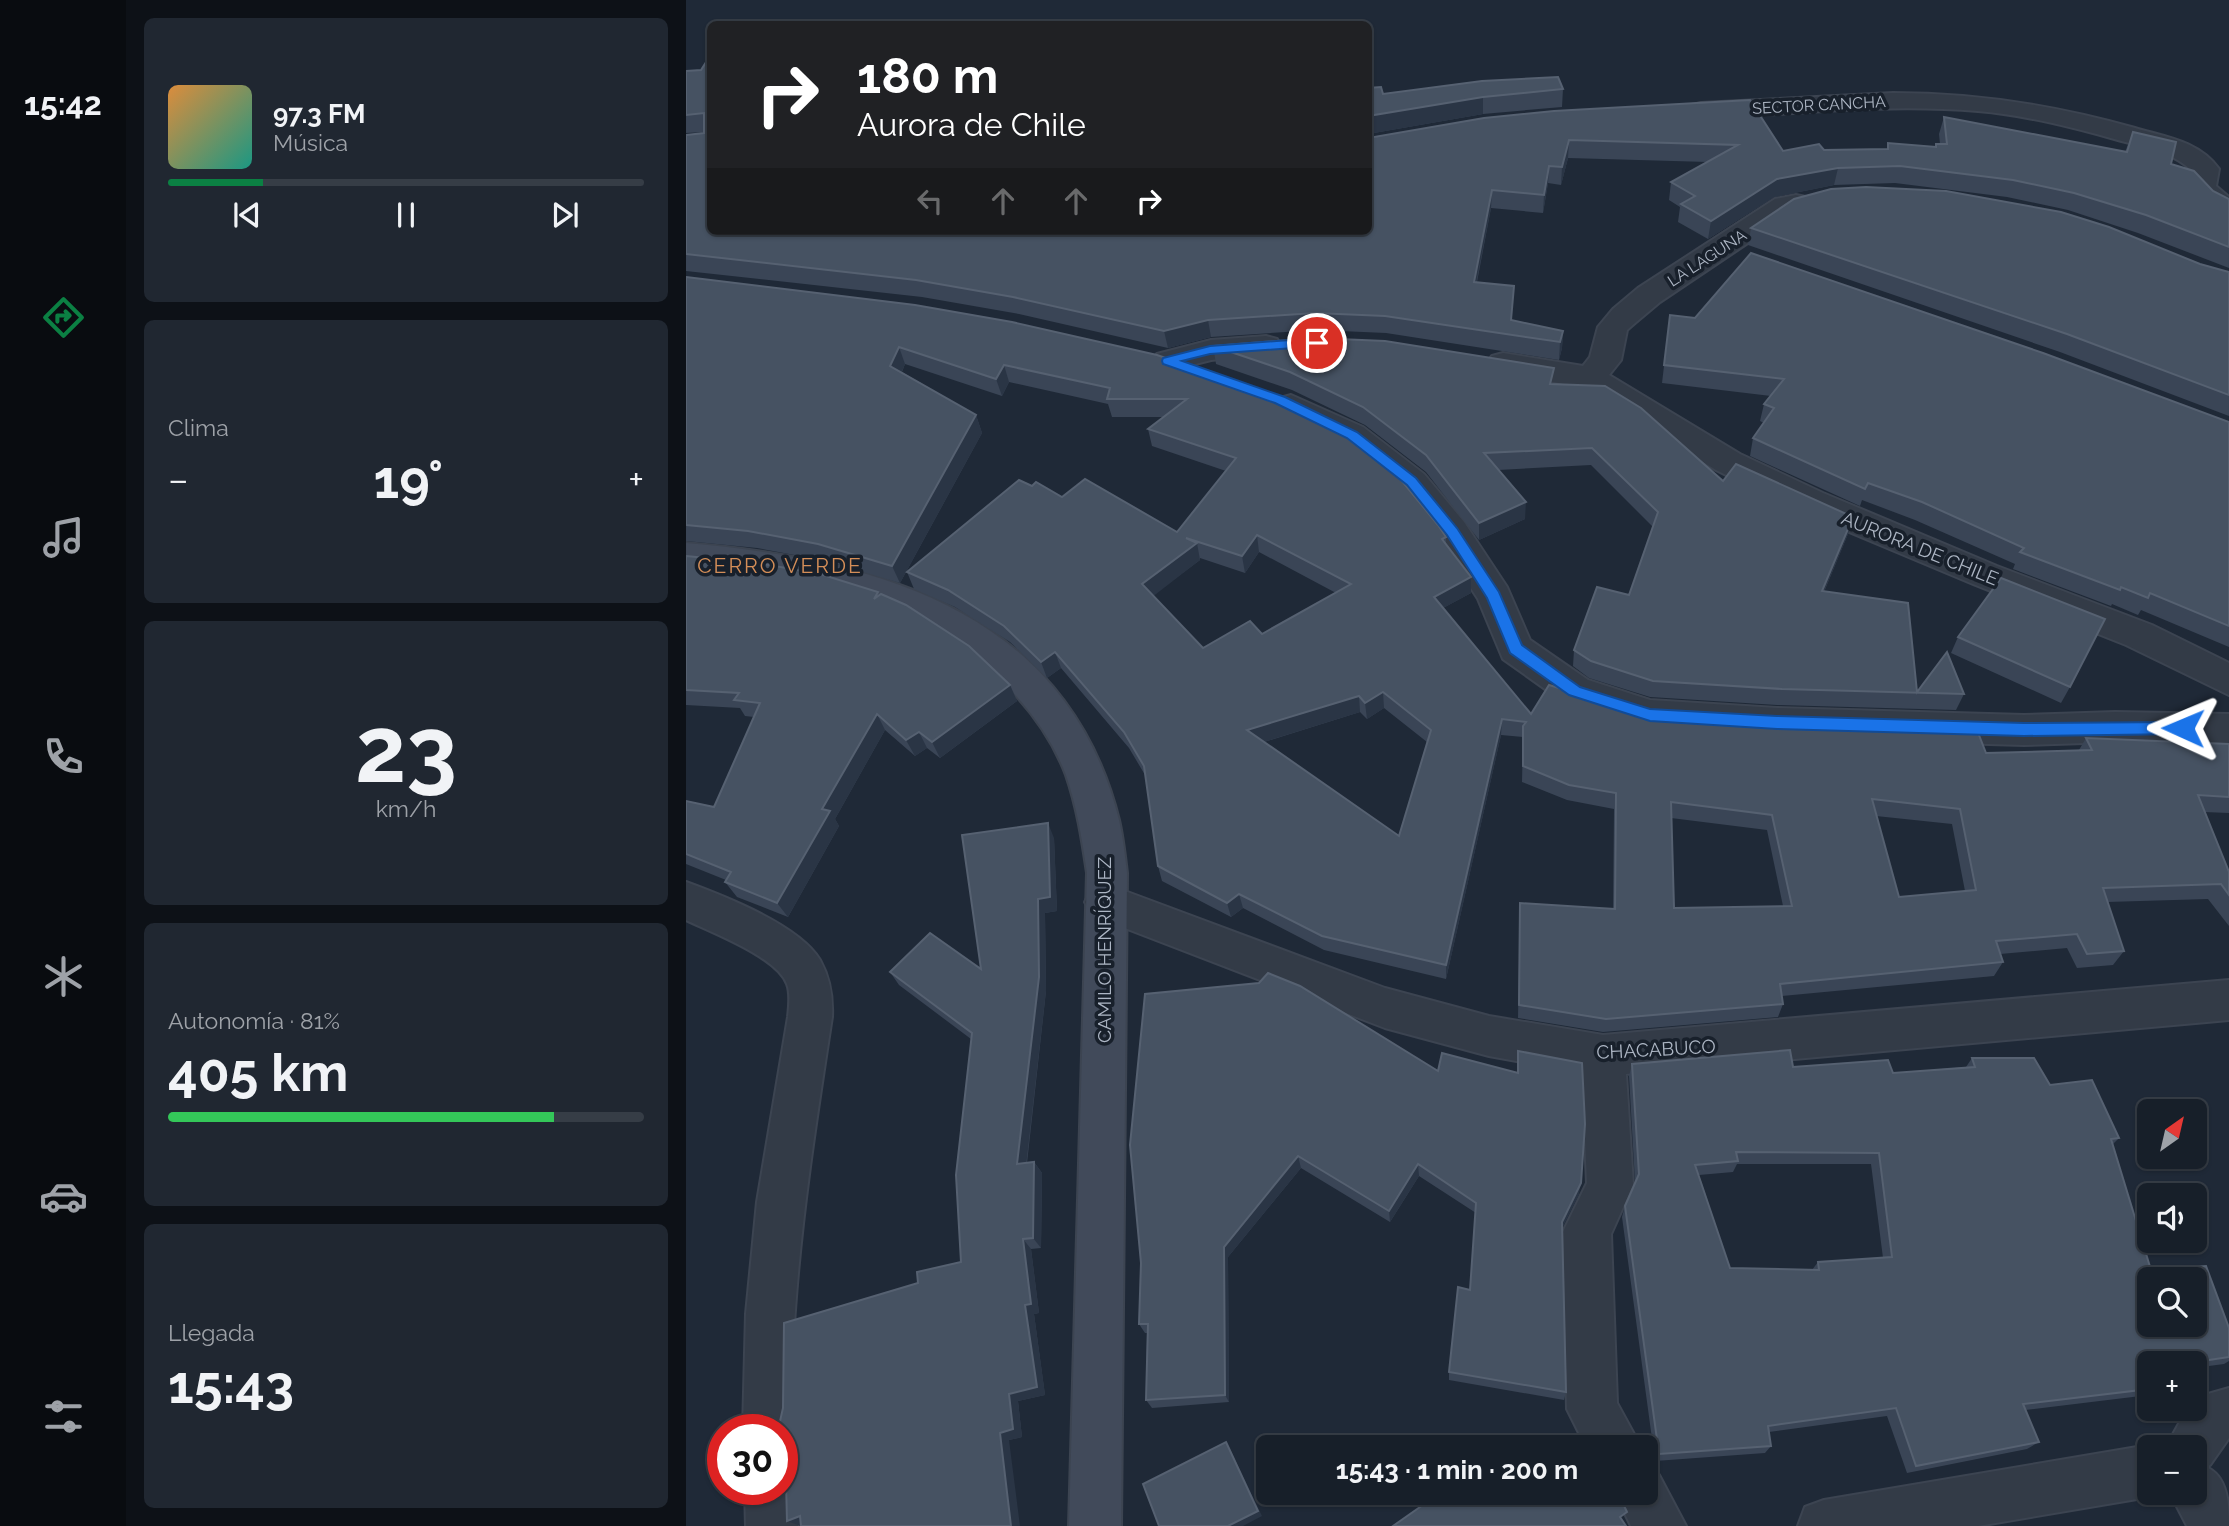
<!DOCTYPE html>
<html lang="es">
<head>
<meta charset="utf-8">
<style>
  :root { --surface:#171f29; --page:#202731; --text:#f1f3f6; --muted:#9ea2a8; --line:#363d46; --accent:#0b8043 }
  body { margin:0; font-family:Raleway,sans-serif; background:var(--page); color:var(--text); height:100vh; display:flex; flex-direction:column; font-size:26px; white-space:nowrap }
  * { box-sizing:border-box; margin:0 }
  p { font-size:23px; color:var(--muted) }
  .icon { flex:none; width:38px; height:38px; fill:none; stroke:currentColor; stroke-width:2; stroke-linecap:round; stroke-linejoin:round }
  .map { position:relative; flex:1; overflow:hidden }
  .details { display:flex; flex-direction:column; gap:18px; padding:18px; background:#0d1117; width:560px }
  .details>* { flex:none }
  .banner { position:absolute; left:21px; top:21px; width:665px; height:214px; border-radius:10px; box-shadow:0 2px 5px #0004,0 0 0 2px var(--line); background:#202124; color:#fff; overflow:hidden }
  .needle { width:46px; rotate:34deg }
  .controls { position:absolute; left:1451px; top:1099px; display:grid; gap:14px }
  .controls a { display:grid; place-items:center; width:70px; height:70px; border-radius:10px; background:var(--surface); box-shadow:0 2px 5px #0004,0 0 0 2px var(--line); font-size:35px }
  .speed { position:absolute; left:21px; top:1414px; display:flex; gap:14px; font-size:35px; font-weight:700; text-align:center }
  .speed>* { display:grid; place-content:center; width:91px; height:91px; border-radius:50%; background:var(--surface); box-shadow:0 2px 5px #0004,0 0 0 2px var(--line); line-height:1 }
  .speed .limit { border:10px solid #d22; background:#fff; color:#111 }
  .pin { position:absolute; display:grid; place-items:center; width:60px; height:60px; color:#fff; margin:-30px; border:4px solid #fff; border-radius:50%; box-shadow:0 2px 7px #0007 }
  .me { position:absolute; width:77px; margin:-38px; rotate:271deg; stroke-linejoin:round; filter:drop-shadow(0 0 5px #0008) }
  .turn { display:flex; align-items:center; gap:24px; height:147px; padding:0 35px; font-size:32px }
  .turn .icon { width:91px; height:91px; stroke-width:2.5 }
  .turn b { display:block; font-size:49px; line-height:60px }
  .lanes { display:flex; align-items:center; height:66px; padding:0 35px; background:#0003; justify-content:center; gap:35px; direction:ltr }
  .lanes .off { opacity:.35 }
  .big { font-size:52px; font-weight:700; line-height:1.1 }
  .details .card { flex:1; display:flex; flex-direction:column; justify-content:center; gap:10px; min-width:0; padding:0 24px; border-radius:10px; background:var(--page) }
  .details .dial { align-items:center; gap:0 }
  .dial b { font-size:91px; line-height:1 }
  .song { display:flex; align-items:center; gap:21px }
  .cover { width:84px; height:84px; border-radius:10px; background:linear-gradient(135deg,hsl(30 70% 55%),hsl(170 70% 35%)) }
  .played { height:7px; border-radius:4px; background:linear-gradient(90deg,var(--accent) 20%,var(--line) 20%) }
  .keys { display:flex; justify-content:space-around; direction:ltr }
  .heat { display:flex; justify-content:space-between; align-items:center; font-size:38px; direction:ltr }
  .charge { height:10px; border-radius:5px; background:linear-gradient(90deg,#34c759 81%,var(--line) 0) }
  .trip { position:absolute; left:570px; top:1435px; width:402px; height:70px; border-radius:10px; background:var(--surface); box-shadow:0 2px 5px #0004,0 0 0 2px var(--line); font-weight:700; line-height:70px; text-align:center }
  main { display:flex; flex:1; min-height:0 }
  .menu { display:flex; flex-direction:column; width:126px; justify-content:space-around; align-items:center; background:#090c10; color:var(--muted) }
  .menu .icon { width:49px; height:49px }
  .menu .selected { color:var(--accent) }
  .menu b { font-size:32px; color:var(--text) }
  .map>svg:first-child { display:block }
  .lines { fill:none; stroke-linecap:round; stroke-linejoin:round }
  .street-casing { stroke:#3c4451; stroke-width:4 }
  .secondary-casing { stroke:#3c4451; stroke-width:4 }
  .street { fill:#333b47; fill-rule:evenodd }
  .secondary { fill:#414a5a; fill-rule:evenodd }
  .wall { fill:#3a4556; fill-rule:evenodd }
  .shaded-wall { fill:#2a3545 }
  .building { fill:#465262; stroke:#566171; stroke-width:2; fill-rule:evenodd }
  .route { fill:#1a73e8; stroke:#114b97; stroke-width:2 }
  .labels { text-anchor:middle; dominant-baseline:central; stroke-width:7; stroke-linejoin:round; paint-order:stroke }
  .far-street-label { font-size:16px; fill:#adb6c4; stroke:#18202b }
  .street-label { font-size:19px; fill:#adb6c4; stroke:#18202b }
  .neighbourhood-label { font-size:21px; letter-spacing:2px; fill:#d48e58; stroke:#18202b }
</style>
</head>
<body>
<main>
<nav class="menu">
<b>15:42</b>
<svg class="icon selected" aria-label="directions" viewBox="0 0 24 24"><path d="M12 3l9 9-9 9-9-9zM9 14v-3h6M13 9l2 2-2 2"/></svg>
<svg class="icon" aria-label="music" viewBox="0 0 24 24"><path d="M9 18V5l10-2v13"/><circle cx="6" cy="18" r="3"/><circle cx="16" cy="16" r="3"/></svg>
<svg class="icon" aria-label="phone" viewBox="0 0 24 24"><path d="M5 4h4l2 5-3 2q2 4 5 5l2-3 5 2v4C11 20 4 13 5 4z"/></svg>
<svg class="icon" aria-label="climate" viewBox="0 0 24 24"><path d="M12 3v18M4 7l16 10M4 17L20 7"/></svg>
<svg class="icon" aria-label="car" viewBox="0 0 24 24"><path d="M5 17H2v-5l4-1 3-4h7l3 4 3 1v5h-3M9 17h6M6 11h13"/><circle cx="7" cy="17" r="2"/><circle cx="17" cy="17" r="2"/></svg>
<svg class="icon" aria-label="filters" viewBox="0 0 24 24"><path d="M4 7h16M4 17h16"/><circle cx="9" cy="7" r="2"/><circle cx="15" cy="17" r="2"/></svg>
</nav>
<section class="details">
<div class="card">
<div class="song"><i class="cover"></i><div><b>97.3 FM</b><p>Música</p></div></div>
<div class="played"></div>
<div class="keys"><svg class="icon" aria-label="previous" viewBox="0 0 24 24"><path d="M18 5L8 12l10 7zM5 5v14"/></svg><svg class="icon" aria-label="pause" viewBox="0 0 24 24"><path d="M8 5v14M16 5v14"/></svg><svg class="icon" aria-label="next" viewBox="0 0 24 24"><path d="M6 5l10 7-10 7zM19 5v14"/></svg></div>
</div>
<div class="card"><p>Clima</p>
<div class="heat"><a>−</a><b class="big">19°</b><a>+</a></div>
</div>
<div class="card dial"><b>23</b><p>km/h</p></div>
<div class="card"><p>Autonomía · 81%</p><b class="big">405 km</b><div class="charge"></div></div>
<div class="card"><p>Llegada</p><b class="big">15:43</b></div>
</section>
<div class="map">
<svg width="1543" height="1526" viewBox="0 0 1543 1526">
  <rect width="100%" height="100%" fill="#1f2937"/>
  <g class="lines">
    <defs>
      <g id="street">
        <path d="M1207,93c83,0 161,12 242,35 30,9 64,13 84,41l-3,17 13,11v21c-17,-4 -31,-17 -41,-31l3,-17c-20,-19 -48,-23 -73,-30 -46,-13 -93,-25 -140,-29 -92,-8 -185,3 -277,8l-9,-2 -4,-6 4,-6 9,-2z"/>
        <polygon points="1110,195 1120,197 1124,203 1120,209 1108,212 974,302 949,323 941,330 935,360 923,375 1054,454 1137,493 1311,566 1466,625 1543,663 1543,695 1440,645 1287,584 1113,511 1030,470 895,387 817,373 806,370 801,363 806,356 817,353 897,366 904,357 912,327 927,309 952,288 1089,199"/>
        <polygon points="580,336 591,339 595,346 591,353 525,360 482,371 471,368 466,361 471,354 525,340"/>
        <polygon points="605,395 677,427 738,474 778,522 821,587 844,640 902,680 964,700 1091,708 1338,715 1429,712 1543,714 1543,744 1429,742 1338,745 1091,738 964,730 876,701 817,659 792,599 754,540 714,490 655,443 594,414 589,406 594,398"/>
        <path d="M0,882c38,14 113,43 134,78 10,18 13,36 12,57 -15,98 -30,194 -37,293 -4,44 8,97 -9,138l-4,2v-20h-39l3,-116 11,-112 31,-185c1,-10 3,-23 -1,-33 -10,-27 -76,-52 -101,-64z"/>
        <polygon points="420,884 699,988 803,1016 917,1035 1543,980 1543,1020 940,1074 947,1185 925,1234 931,1403 955,1447 900,1447 881,1409 877,1232 901,1183 896,1073 803,1056 699,1028 405,915 399,902 405,889"/>
        <path d="M1543,1388v50l-19,27 -4,2c22,9 23,38 23,59h-42l-17,-33h24v-46h-28l21,-38h7v-11z"/>
        <polygon points="1463,1445 1468,1447 1463,1447 1463,1493 1473,1493 1463,1497 1292,1526 1112,1526 1119,1507 1138,1500"/>
        <polygon points="96,1468 103,1471 111,1489 112,1526 60,1526 59,1489 96,1489"/>
        <polygon points="961,1469 973,1475 1000,1526 945,1526 929,1493 961,1493"/>
      </g>
      <path id="secondary" d="M0,543c189,16 381,67 433,277 4,17 6,36 8,53l-6,653h-52l18,-653c-5,-34 -10,-66 -21,-98 -34,-89 -129,-157 -217,-182 -53,-15 -108,-20 -163,-24z"/>
    </defs>
    <use href="#street" class="street-casing"/>
    <use href="#secondary" class="secondary-casing"/>
    <use href="#street" class="street"/>
    <use href="#secondary" class="secondary"/>
  </g>
  <g class="wall">
    <polygon points="15,70 24,231 868,111 1097,151 1201,149 1202,143 1249,147 1250,144 1254,144 1253,134 1258,117 1439,152 1447,132 1485,164 1527,191 1543,199 1543,268 1452,233 1382,210 1321,197 1209,183 1148,185 1088,197 1022,239 992,222 994,207 983,200 985,182 1022,162 882,158 875,185 862,183 857,213 805,208 791,282 826,321 877,331 876,348 873,360 700,333 631,330 525,337 482,348 333,314 236,297 0,271 0,135 18,133 18,132 0,133 0,71"/>
    <polygon points="682,88 697,94 877,89 876,107 797,114 682,134"/>
    <polygon points="1065,228 1514,264 1543,272 1543,416 1374,352 1062,245"/>
    <path d="M0,277l471,78 289,182v8l25,48 -28,15 88,106 122,3 333,36 93,-3 7,-12 143,6v69l-25,-1 25,60v54l-21,-27 -101,3 17,49 -11,14 -36,3 -10,-20 -67,6 3,8 -9,14 -212,20 1,8 -5,13 -175,15 -85,-14 2,-115 93,6 1,-100 -47,-9 -45,-18 1,-45 -22,-2 -55,244 -122,-29 -81,-42 -12,9 -69,-36 -4,-15 -13,-91 -16,-27 -68,-80 -14,10 -37,-36 -55,-35 -41,-18 -7,-17 125,-86 30,11 115,35 49,-61 -74,-25 -4,-17 16,-12h-52l-4,-13 -99,-22 -7,14 -97,-32 -3,8 74,43 6,18 -82,150 -73,-22 -70,-13 -71,-7zM573,552l77,41 -74,41 -59,14 -50,-53 47,-35v-2l45,15zM698,708l43,34 -28,94 -135,-94 96,-30 7,7zM1190,816l76,8 13,67 -66,6zM985,818l96,12 16,76 -109,2z"/>
    <polygon points="984,315 1543,422 1543,647 1455,610 1452,615 1426,604 1425,606 1327,569 1329,564 1229,520 1176,500 1174,506 1064,456 1067,438 1078,423 1074,421 1078,404 1085,396 976,383"/>
    <polygon points="527,346 867,384 1037,481 1167,517 1162,534 1138,592 1231,692 1278,694 1270,710 1091,705 964,697 903,678 887,666 888,650 943,595 967,527 905,465 812,470 839,519 793,540 740,472 679,425 606,390 530,364"/>
    <polygon points="0,556 193,595 324,685 331,701 254,758 241,748 229,756 199,730 149,819 153,826 102,917 51,897 39,882 40,880 0,864 0,801 28,807 68,717 59,716 54,708 0,705"/>
    <polygon points="1272,637 1384,687 1375,703 1265,653"/>
    <polygon points="368,838 371,911 359,913 360,991 341,1163 348,1162 356,1173 355,1248 345,1249 353,1313 348,1314 359,1395 332,1401 336,1437 323,1440 275,1262 285,1039 213,985 204,972 295,969"/>
    <polygon points="832,1051 893,1194 876,1228 880,1392 878,1400 763,1380 763,1372 784,1290 790,1213 733,1176 704,1222 615,1168 542,1257 543,1402 466,1408 460,1400 461,1333 459,1333 453,1324 455,1263 444,1145 752,1071 831,1073"/>
    <path d="M1286,1058l78,27 69,53 -6,6 38,126 78,58v33l-5,3 -30,4v-5h-45v32l-124,15 14,32 -12,7 -120,24 -20,-57 -118,16 2,14 -6,7 -110,8 -33,-244 3,-11 10,-24 -6,-106 3,-12 161,3 100,6 73,-6zM1051,1164h134l12,94 -65,4 -6,8 -82,-2 -31,-93 34,-3z"/>
  </g>
  <g class="shaded-wall">
    <polygon points="797,97 797,114 682,134 682,116"/>
    <polygon points="883,140 882,158 875,185 876,167"/>
    <polygon points="863,166 862,183 857,213 858,195"/>
    <polygon points="1152,168 1148,185 1088,197 1022,239 1025,221 1091,179"/>
    <polygon points="806,190 805,208 787,299 788,282"/>
    <polygon points="522,320 525,337 482,348 478,331"/>
    <polygon points="877,331 876,348 873,360 874,342"/>
    <polygon points="213,347 219,364 211,383 204,366"/>
    <polygon points="318,365 323,382 316,396 310,379"/>
    <polygon points="290,415 296,433 214,583 206,566"/>
    <polygon points="840,502 839,519 793,540 793,523"/>
    <polygon points="1167,517 1162,534 1131,608 1136,591"/>
    <polygon points="571,535 573,552 559,573 556,556"/>
    <polygon points="511,543 514,560 461,601 456,584"/>
    <polygon points="785,577 785,593 748,613 748,597"/>
    <polygon points="369,652 375,668 361,678 355,662"/>
    <polygon points="324,685 331,701 254,758 246,742"/>
    <polygon points="697,692 698,708 681,719 679,703"/>
    <polygon points="673,696 674,712 565,746 561,730"/>
    <polygon points="191,714 199,730 149,819 153,826 102,917 91,903 136,809"/>
    <polygon points="816,719 815,735 760,979 760,965"/>
    <polygon points="233,732 241,748 229,756 220,740"/>
    <polygon points="362,823 368,838 371,911 359,913 360,991 339,1175 331,1164 352,899"/>
    <polygon points="553,894 557,908 545,917 541,903"/>
    <polygon points="612,1156 615,1168 542,1257 543,1402 539,1395 538,1247"/>
    <polygon points="348,1162 356,1173 355,1248 347,1238"/>
    <polygon points="732,1164 733,1176 704,1222 703,1211"/>
    <polygon points="895,1183 893,1194 874,1232 876,1222"/>
    <polygon points="337,1239 345,1249 353,1313 348,1314 359,1395 332,1401 336,1437 323,1440 334,1526 325,1526 314,1433 323,1394 339,1305"/>
    <polygon points="540,1442 544,1449 576,1516 557,1526 542,1526"/>
    <polygon points="114,1516 115,1526 101,1521"/>
  </g>
  <g class="building">
    <polygon points="22,59 24,59 24,231 682,231 682,138 798,118 868,111 1064,100 1097,151 1133,144 1138,150 1202,149 1202,143 1250,147 1250,144 1261,144 1258,117 1441,152 1447,132 1490,142 1485,164 1508,171 1527,191 1543,199 1543,247 1460,215 1388,193 1327,180 1214,166 1152,168 1091,179 1025,221 995,204 1009,196 985,182 1052,145 883,140 876,167 863,166 858,195 806,190 788,282 828,286 825,320 877,331 874,342 699,316 629,313 522,320 478,331 327,297 230,280 0,254 0,135 18,133 18,113 0,115 0,71 15,70"/>
    <polygon points="872,77 877,89 797,97 682,116 682,88 695,87 697,94 796,81"/>
    <polygon points="1180,187 1260,191 1375,212 1423,227 1514,264 1543,272 1543,395 1381,334 1065,228 1108,199 1145,189"/>
    <polygon points="1065,253 1357,353 1543,422 1543,626 1464,593 1462,598 1435,587 1434,590 1334,552 1338,548 1236,502 1182,483 1179,489 1067,438 1088,408 1078,404 1098,379 978,365 984,315 1009,318"/>
    <path d="M0,277l229,28 97,17 145,33 109,38 72,35 59,47 41,50 8,12 -4,2 29,38 -37,20 97,117 18,-29 104,32 129,8 195,5 9,23 106,-3 -6,-12 143,6v53l-31,-2 31,77v23l-8,-11 -118,4 21,63 -37,3 -10,-20 -81,7 7,21 -223,22 3,20 -177,15 -87,-14 1,-102 95,6 1,-116 -47,-8 -46,-19v-40l3,-4 -24,-3 -56,246 -124,-29 -83,-42 -12,9 -69,-37 -14,-100 -20,-34 -69,-80 -14,10 -37,-36 -56,-36 -41,-18 112,-92 13,6 4,-4 26,15 23,-18 92,53 59,-74 -88,-29 39,-30h-80l3,-11 -106,-23 -8,14 -97,-32 -9,19 86,49 -84,151 -74,-22 -70,-13 -62,-6zM571,535l94,49 -89,50 -12,-13 -47,27 -61,-64 55,-41 -11,-5 56,18zM697,692l48,38 -32,106 -152,-106 112,-34 6,7zM1186,799l88,10 16,81 -77,7zM985,802l101,13 20,91 -118,2z"/>
    <polygon points="629,338 699,341 868,368 864,384 919,386 955,408 1037,481 1050,464 1167,517 1136,591 1222,603 1231,692 1261,652 1278,694 1096,689 967,681 905,661 888,650 911,587 943,595 972,512 906,448 798,453 840,502 793,523 740,455 677,407 604,372 527,346"/>
    <polygon points="0,556 72,563 134,574 192,592 188,599 195,594 220,605 283,646 324,685 246,742 233,732 220,740 191,714 136,809 144,811 91,903 39,882 45,872 0,854 0,801 28,807 74,703 48,700 53,693 0,690"/>
    <polygon points="1315,578 1419,619 1384,687 1272,637"/>
    <polygon points="362,823 364,897 352,899 353,977 331,1164 348,1162 347,1238 337,1239 345,1304 339,1305 351,1387 323,1394 327,1429 314,1433 325,1526 115,1526 114,1516 101,1521 100,1482 96,1475 96,1430 92,1430 97,1408 98,1323 232,1283 231,1272 275,1262 270,1175 286,1033 204,972 244,933 295,969 276,835"/>
    <polygon points="582,973 614,986 752,1071 756,1053 832,1073 832,1051 896,1063 899,1124 895,1183 876,1222 880,1392 763,1372 772,1287 784,1290 790,1203 732,1164 703,1211 612,1156 538,1247 539,1395 460,1400 462,1324 453,1324 455,1263 444,1145 459,994 573,983"/>
    <path d="M1104,1050l3,17 95,-7 5,13 82,-6 -3,-9h62l16,27 42,-5 27,58 -8,1 40,131 55,-4 23,62v29l-40,6h-40v26l-126,15 16,38 -123,24 -20,-58 -128,18 3,20 -112,8 -34,-248 14,-32 -7,-110zM1050,1152l143,1 13,104 -74,5 1,8 -89,-2 -35,-103 43,-4zM1463,1279h45v46h-45z"/>
    <polygon points="1508,1373 1514,1383 1508,1383"/>
    <polygon points="895,1441 900,1447 886,1447"/>
    <polygon points="540,1442 572,1511 542,1526 473,1526 457,1484"/>
    <polygon points="754,1493 819,1493 822,1497 827,1493 932,1493 941,1512 934,1517 940,1526 707,1526"/>
  </g>
  <polygon class="route" points="631,338 635,340 635,346 524,354 496,361 599,397 671,432 730,478 771,528 813,592 836,645 894,687 964,709 1091,716 1338,723 1497,722 1505,728 1497,734 1338,736 1091,729 964,721 883,695 824,653 801,598 761,535 721,485 661,438 589,403 477,364 476,361 477,358 524,346"/>
  <g class="labels">
    <g class="far-street-label">
      <text transform="translate(1133 105) rotate(-3)">SECTOR CANCHA</text>
      <text transform="translate(1021 258) rotate(-33)">LA LAGUNA</text>
    </g>
    <g class="street-label">
      <text transform="translate(1234 548) rotate(22)">AURORA DE CHILE</text>
      <text transform="translate(418 950) rotate(-90)">CAMILO HENRÍQUEZ</text>
      <text transform="translate(970 1049) rotate(-3)">CHACABUCO</text>
    </g>
    <g class="neighbourhood-label">
      <text x="94" y="565">CERRO VERDE</text>
    </g>
  </g>
</svg>
<div class="controls">
<a><svg class="needle" viewBox="-14 -14 28 28"><path d="M0-13l5 13h-10z" fill="#e53935"/><path d="M0 13l5-13h-10z" fill="#9ea2a8"/></svg></a>
<a><svg class="icon" aria-label="sound" viewBox="0 0 24 24"><path d="M4 9h4l5-4v14l-5-4H4zM17 9q2 3 0 6"/></svg></a>
<a><svg class="icon" aria-label="search" viewBox="0 0 24 24"><circle cx="10" cy="10" r="6"/><path d="M15 15l6 6"/></svg></a>
<a>+</a>
<a>−</a>
</div>
<div class="speed"><div class="limit">30</div></div>
<div class="pin" style="left:631px;top:343px;background:#d93025"><svg class="icon" aria-label="arrive" viewBox="0 0 24 24"><path d="M6 21V4h12l-3 4 3 4H6"/></svg></div>
<svg class="me" style="left:1497px;top:728px" viewBox="-20 -20 40 40"><path d="M0-17L14 15 0 8-14 15z" fill="#1a73e8" stroke="#fff" stroke-width="4"/></svg>
<div class="trip">15:43 · 1 min · 200 m</div>
<div class="banner">
<div class="turn"><svg class="icon" aria-label="right" viewBox="0 0 24 24"><path d="M7 20v-9h11M14 6l5 5-5 5"/></svg><div><b>180 m</b>Aurora de Chile</div></div>
<div class="lanes"><svg class="icon off" aria-label="left" viewBox="0 0 24 24"><path d="M17 20v-9H6M10 6l-5 5 5 5"/></svg><svg class="icon off" aria-label="ahead" viewBox="0 0 24 24"><path d="M12 20V5M6 11l6-6 6 6"/></svg><svg class="icon off" aria-label="ahead" viewBox="0 0 24 24"><path d="M12 20V5M6 11l6-6 6 6"/></svg><svg class="icon" aria-label="right" viewBox="0 0 24 24"><path d="M7 20v-9h11M14 6l5 5-5 5"/></svg></div>
</div>
</div>
</main>
</body>
</html>
